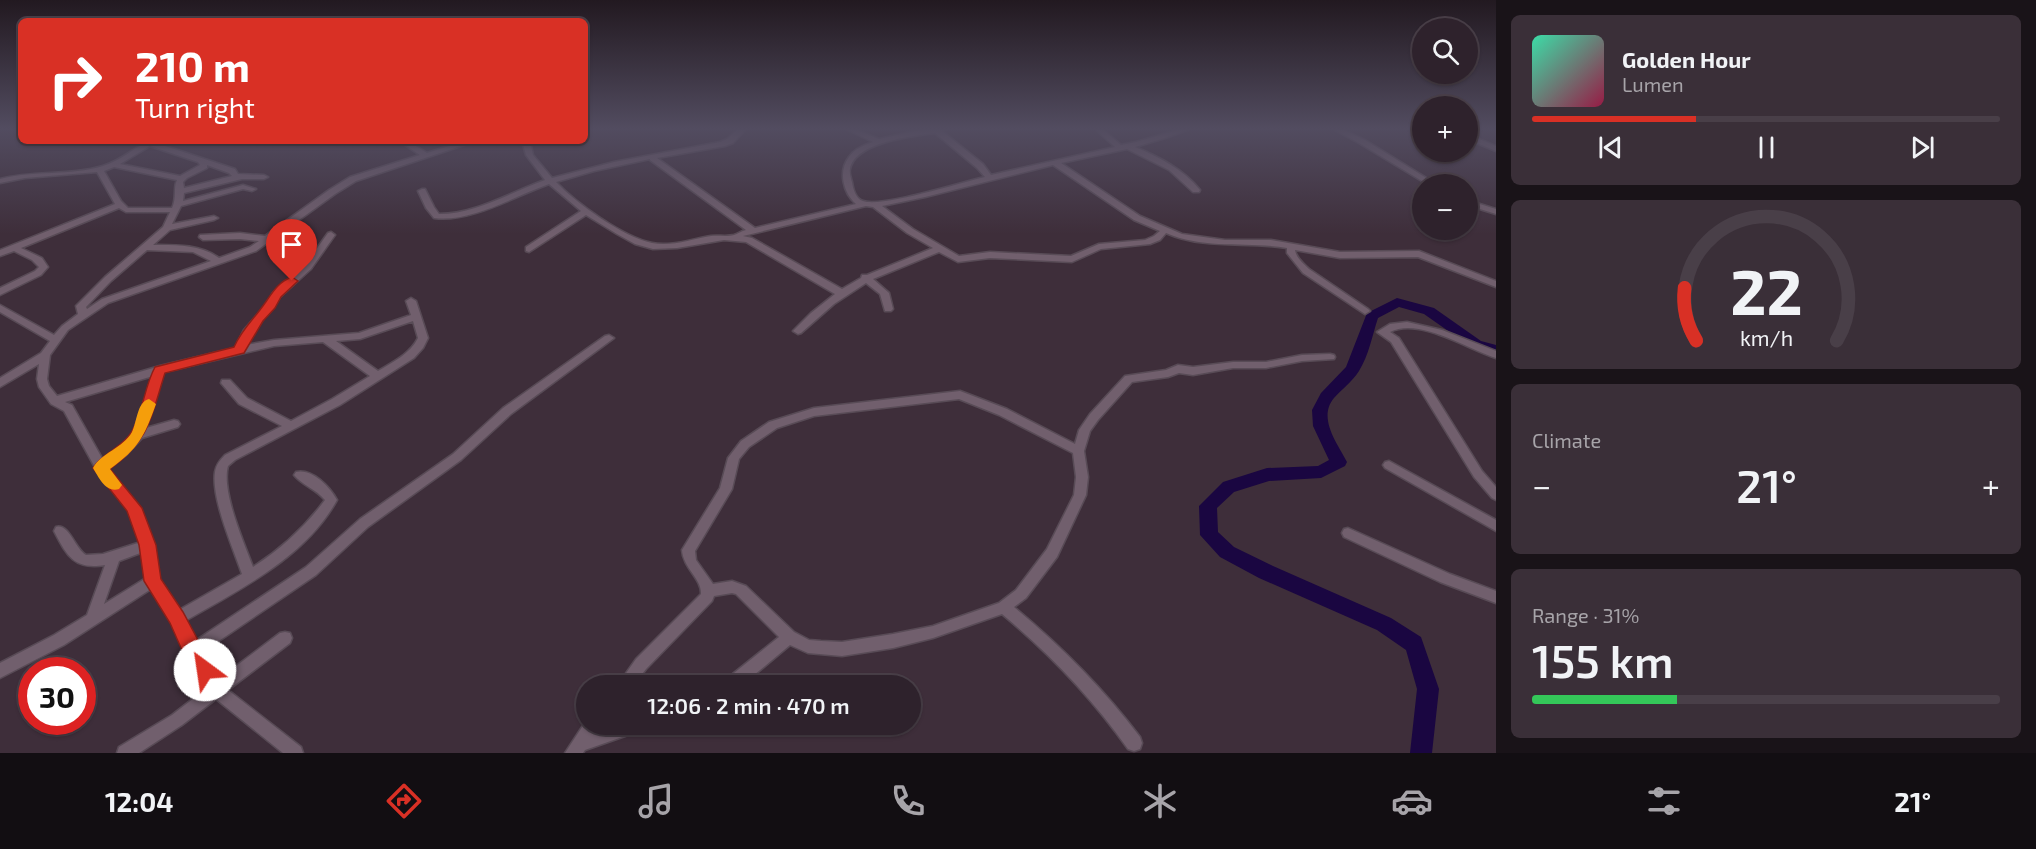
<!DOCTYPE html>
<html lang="en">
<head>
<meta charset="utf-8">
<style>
  :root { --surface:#2e222c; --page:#3a2f38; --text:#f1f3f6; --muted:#a7a4a9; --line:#493f48; --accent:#d93025 }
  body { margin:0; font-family:"Exo 2",sans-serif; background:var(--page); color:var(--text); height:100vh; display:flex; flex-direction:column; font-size:22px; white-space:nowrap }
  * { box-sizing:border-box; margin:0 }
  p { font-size:20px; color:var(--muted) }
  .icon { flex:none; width:33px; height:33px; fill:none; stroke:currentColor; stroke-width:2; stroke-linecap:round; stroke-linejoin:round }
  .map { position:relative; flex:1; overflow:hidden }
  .sheet { display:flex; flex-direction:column; gap:15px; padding:15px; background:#191318; width:540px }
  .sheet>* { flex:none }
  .top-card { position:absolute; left:18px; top:18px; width:570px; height:126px; border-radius:9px; box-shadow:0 2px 4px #0004,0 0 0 2px var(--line); background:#d93025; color:#fff; overflow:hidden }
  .tools { position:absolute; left:1412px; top:18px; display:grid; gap:12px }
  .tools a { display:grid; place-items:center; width:66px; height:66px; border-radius:50%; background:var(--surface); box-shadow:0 2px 4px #0004,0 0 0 2px var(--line); font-size:30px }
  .speed { position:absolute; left:18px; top:657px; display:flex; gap:12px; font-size:30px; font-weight:700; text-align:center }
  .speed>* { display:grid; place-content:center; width:78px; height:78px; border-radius:50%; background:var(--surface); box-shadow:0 2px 4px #0004,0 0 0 2px var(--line); line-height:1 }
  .speed .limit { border:9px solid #d22; background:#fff; color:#111 }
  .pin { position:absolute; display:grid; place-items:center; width:51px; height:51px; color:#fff; margin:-62px -26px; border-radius:50% 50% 50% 0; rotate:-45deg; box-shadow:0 0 6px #0007 }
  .pin .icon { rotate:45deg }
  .me { position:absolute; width:66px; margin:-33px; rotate:329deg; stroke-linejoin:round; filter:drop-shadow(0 0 4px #0008) }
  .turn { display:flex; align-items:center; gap:21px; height:126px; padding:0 18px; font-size:27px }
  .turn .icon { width:78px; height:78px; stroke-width:2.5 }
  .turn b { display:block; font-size:42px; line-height:51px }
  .big { font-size:45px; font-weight:600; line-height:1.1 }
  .sheet .widget { flex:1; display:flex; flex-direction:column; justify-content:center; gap:9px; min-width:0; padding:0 21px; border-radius:9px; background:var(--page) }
  .sheet .dial { align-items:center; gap:0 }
  .dial svg { height:156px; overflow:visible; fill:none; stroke:var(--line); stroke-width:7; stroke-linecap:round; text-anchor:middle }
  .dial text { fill:var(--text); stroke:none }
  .song { display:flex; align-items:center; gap:18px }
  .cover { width:72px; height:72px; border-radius:9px; background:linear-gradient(135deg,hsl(160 70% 55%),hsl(340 70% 35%)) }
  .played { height:6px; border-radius:3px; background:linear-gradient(90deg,var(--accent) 35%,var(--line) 35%) }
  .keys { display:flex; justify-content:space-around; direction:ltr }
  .heat { display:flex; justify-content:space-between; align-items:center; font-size:33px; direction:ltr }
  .charge { height:9px; border-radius:4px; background:linear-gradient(90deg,#34c759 31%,var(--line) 0) }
  .trip { position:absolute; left:576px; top:675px; width:345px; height:60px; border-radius:30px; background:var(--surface); box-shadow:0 2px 4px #0004,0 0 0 2px var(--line); font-weight:600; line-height:60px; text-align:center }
  .tab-bar { display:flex; height:96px; justify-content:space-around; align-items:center; background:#120e12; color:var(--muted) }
  .tab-bar .icon { width:42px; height:42px }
  .tab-bar .on { color:var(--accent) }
  .tab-bar b { font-size:27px; color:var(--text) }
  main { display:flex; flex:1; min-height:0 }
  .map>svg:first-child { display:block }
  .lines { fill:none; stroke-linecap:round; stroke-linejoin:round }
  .river { fill:#1a0641; fill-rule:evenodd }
  .minor-casing { stroke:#584b56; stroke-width:3 }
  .minor { fill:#715f6d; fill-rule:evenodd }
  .route { fill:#d93025; stroke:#8d1f18; stroke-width:1.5 }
  .slow { fill:#f59e0b }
</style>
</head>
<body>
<main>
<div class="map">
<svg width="1496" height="753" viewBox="0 0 1496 753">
  <rect width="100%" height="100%" fill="#3e2e3a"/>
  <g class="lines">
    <path class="river" d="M1397,298l37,10 47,33 15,4v10l-25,-8 -47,-33 -25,-7 -21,11c-6,18 -9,37 -19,53 -7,11 -17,18 -25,27 -17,20 4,46 13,64l-2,4 -24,12 -52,3 -35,11 -17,16 1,24 16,15 39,19 118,52 30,19 18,52 -7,64h-22l7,-64 -11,-39 -29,-20 -118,-52 -39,-21 -20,-22 -1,-29 24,-24 44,-14 51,-2 11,-6 -16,-34 -1,-16 9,-17 25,-26 21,-54z"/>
    <defs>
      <g id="minor">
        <path d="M738,129h8l-13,14 -8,3 -68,12 98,70 101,-24c-13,-11 -18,-33 -7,-47 5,-8 15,-12 24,-15l-27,-13h8l25,10 36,-8 32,-2 -5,2 41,33 8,11 124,-28 -20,-18h7l19,16 15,-3 45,-13h9l-25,9 -30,9c24,10 48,22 65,43l-1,2h-6l-24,-22 -42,-21 -66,14 79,53 42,18 43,6h46l69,12 79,-1 77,30v6l-78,-30 -78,1 -45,-8c1,8 9,14 14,19l59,40 2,2 -5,3 -62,-41 -16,-20v-5c-40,-7 -82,2 -121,-15l-6,7 -10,4 -49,5 -29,13 -82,-4 -32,4 -19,-10 -66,27 16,14 4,16 -2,2h-6l-5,-17 -14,-11 -32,21 -33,29 -3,1 -5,-3 18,-18 24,-19 -89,-52 -22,-2 -47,8 -24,1 -18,-5 -18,-10 -31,-19 -57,37 -3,-1v-4l55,-36 -32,-27c-34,12 -79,39 -115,34l-8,-10 -8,-17 4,-2h3l9,18 5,7c37,0 72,-22 106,-34l-19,-25 -4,-14h8l3,14 19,23 62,-16 106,-20 7,-3zM935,133l42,35 8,9c-22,5 -104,31 -122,24 -7,-2 -10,-12 -11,-19 -1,-3 -3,-10 -2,-13 5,-27 63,-33 85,-36zM650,159v1l96,70c-4,1 -9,4 -12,5 -7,2 -16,0 -23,1 -19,3 -40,11 -59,7 -29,-6 -76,-40 -96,-61l38,-11zM1053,165l81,55 26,11 -6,5 -9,4 -46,4 -28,12 -81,-4 -31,4 -46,-27 -31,-23 43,-9zM866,206l7,1 34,26 26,15 -66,27h-5l-1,3 -19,11 -90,-51 -9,-2z"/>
        <polygon points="1333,129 1342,129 1365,140 1436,184 1427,184 1359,143"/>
        <polygon points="1467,134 1496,146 1496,151 1467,139"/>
        <path d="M148,141h10l-2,2 79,26 3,5 26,1 4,2 -4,2h-22l-58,14 -1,8 60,-16 13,4 -4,2 -9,-2 -62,17 -9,18 42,-8 4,2 -4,2 -44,10 -17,15c22,0 47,-1 66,13l31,-11 9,-6 -19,-2 -37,1 -4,-3 1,-2 40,-2 25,3 64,-46 21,-13 70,-22 -21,-14h9l19,12 38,-12h11l-120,40 -21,13 -79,57 -148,52 -40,27 -18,25 -3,24 2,7 8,10 103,-30 75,-18 9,-18 22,-25 7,-12 32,-28 23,-32 3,-1 4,3 -24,34 -31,28 -7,11 -22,25 -5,12 28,-5 85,-7 52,-18 -5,-14 5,-3 5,3 12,37 -5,10 -9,10 -74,47 -105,55 -7,6c-7,25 16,77 25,101 28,-18 52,-40 72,-67 -9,-11 -23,-15 -31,-25l2,-3c16,-4 34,15 41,28 -32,58 -97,89 -152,121l10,20 111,-74 54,-48 93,-65 50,-46 102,-72 4,-1 5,3 -103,76 -50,46 -93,67 -52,48 -115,78 18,26 61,-46 5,-1 5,1 2,5 -2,5 -62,47 73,57 2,6h-20l-67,-54 -34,26 -43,28h-22l2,-6 53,-32 35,-27 -20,-32 -15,-34 -21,-33 -87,56 -64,33v-15l54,-28 33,-20 18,-50c-31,5 -38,-9 -51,-34l2,-4c13,-4 19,22 30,28l17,-1 38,-12 -12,-32 -32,-39 -33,-60 -13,-7 -12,-17 -2,-8 2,-15 -39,23v-9l41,-25 9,-12 -50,-29v-7l54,30 8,-9 16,-12 -2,-8 29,-29 58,-50 7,-15h-44l-7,-4 -98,40 21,10 6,9 -7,8 -41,20v-7l35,-17 4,-4 -7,-7 -18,-9 -14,5v-6l115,-46 -18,-32 -72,6 -25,5v-4c34,-9 70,-3 103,-13 17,-5 30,-17 45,-25zM150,146l48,16 2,3 -20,11 -60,-12zM207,165l22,8 3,3 -48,12 -1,-6 4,-4 20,-10zM114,167l63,13c-4,8 0,18 -5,28h-44l-7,-7 -17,-30zM147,250l46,2 18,9 -109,38 -15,10 -1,-2 25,-26zM413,321l5,17c-8,16 -25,24 -40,33l-42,-30 24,-2zM323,342l47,34 -38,23 -41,22 -44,-23 -17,-18h-8l-1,3 18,21 43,22 -57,29c-5,5 -9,10 -10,17 -4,26 18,76 27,102l-63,36 -20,-30 -5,-35 -14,-37 -32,-39 18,-14 16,-17 36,-11 2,-3 -2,-3 -4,-1 -28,8 18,-56 110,-26zM153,376l-20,57 -15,16 -15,11 -31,-55 -7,-3zM143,552l3,26 -42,26 15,-43z"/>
        <polygon points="347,141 356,141 350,144 347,144"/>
        <polygon points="1467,200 1496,209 1496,214 1467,205"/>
        <path d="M1407,322l35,8 54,21v7c-29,-9 -77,-41 -106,-26l9,6 83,133 14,16v13l-4,-2 -18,-21 -83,-135 -14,-10 13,-8z"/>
        <path d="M1330,354l4,1 1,2 -1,2 -32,2 -36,7h-33l-40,7 -14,-2 -11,4 -36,5 -34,38 -8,11 -6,20 4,26 -2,18 -29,62 -31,41 -12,9c47,39 89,81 126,130l2,6 -2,6 -6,2 -6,-2c-36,-51 -78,-95 -126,-135l-69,24 -40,10 -51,8 -34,-3 -18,-8 -49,41h-19l2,-5 55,-44 -43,-43 -4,-1 -18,3 -2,5 -66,68 -13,17h-16l19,-27 65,-65c1,-15 -18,-26 -19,-44l38,-62 8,-30 13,-17 28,-19 45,-14 146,-17 47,18 68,35 4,-14 11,-16 35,-38 41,-6 12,-5 15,2 40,-5h33l36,-7zM959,399l40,16 74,38 3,24 -2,18 -27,54 -31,41 -17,13 -66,23 -40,8 -51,8 -21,-1 -12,-1 -15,-8 -48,-46 -14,-5 -19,3 -17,-24 -1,-9 37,-62 7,-30 10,-12 28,-19 37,-12z"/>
        <polygon points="1389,461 1496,520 1496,531 1385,468 1383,465 1385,462"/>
        <polygon points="1348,528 1450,574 1496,591 1496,603 1440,582 1344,537 1342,533 1344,529"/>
        <polygon points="586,721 586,724 601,724 599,730 615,724 647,724 645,729 585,750 583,753 565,753"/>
      </g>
    </defs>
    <use href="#minor" class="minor-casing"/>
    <use href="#minor" class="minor"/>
  </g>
  <linearGradient id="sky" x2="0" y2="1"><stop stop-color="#221920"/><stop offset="0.55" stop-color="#524c60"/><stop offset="1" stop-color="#524c60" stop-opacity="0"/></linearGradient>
  <rect width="1496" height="234" fill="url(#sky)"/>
  <path class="route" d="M292,277l6,4 -17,16 -6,11 -12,13 -19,32 -79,20c-14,44 -15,67 -55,96l32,39 14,37 5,34 22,33 31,58 -3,7 -6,2 -7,-2 -13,-20 -15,-34 -26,-42 -5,-36 -12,-34 -34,-43c8,-14 29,-20 38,-35 12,-20 13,-46 24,-66l79,-20c8,-18 20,-28 31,-44 7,-10 14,-22 27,-26z"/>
  <path class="slow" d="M149,399l7,5c-12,33 -17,44 -46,65l12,16 -3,4c-13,4 -20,-11 -26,-21 8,-15 30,-20 39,-36 5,-10 5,-30 17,-33z"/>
</svg>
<div class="tools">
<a><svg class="icon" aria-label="search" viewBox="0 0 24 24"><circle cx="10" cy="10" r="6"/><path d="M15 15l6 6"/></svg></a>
<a>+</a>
<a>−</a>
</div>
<div class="speed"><div class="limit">30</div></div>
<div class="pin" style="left:292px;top:281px;background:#d93025"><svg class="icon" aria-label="arrive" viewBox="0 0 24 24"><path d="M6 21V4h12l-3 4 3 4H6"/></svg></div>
<svg class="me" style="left:205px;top:670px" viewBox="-20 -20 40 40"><circle r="19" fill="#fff"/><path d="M0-13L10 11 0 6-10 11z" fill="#d93025"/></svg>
<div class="trip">12:06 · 2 min · 470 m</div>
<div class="top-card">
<div class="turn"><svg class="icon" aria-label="right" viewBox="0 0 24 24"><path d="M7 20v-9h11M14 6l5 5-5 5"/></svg><div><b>210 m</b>Turn right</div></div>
</div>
</div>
<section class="sheet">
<div class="widget">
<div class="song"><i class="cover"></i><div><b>Golden Hour</b><p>Lumen</p></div></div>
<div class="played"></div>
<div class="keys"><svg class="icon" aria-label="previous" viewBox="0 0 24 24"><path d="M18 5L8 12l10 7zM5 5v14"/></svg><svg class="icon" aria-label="pause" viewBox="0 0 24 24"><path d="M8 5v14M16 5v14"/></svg><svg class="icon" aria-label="next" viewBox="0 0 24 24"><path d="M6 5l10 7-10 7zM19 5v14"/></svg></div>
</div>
<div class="widget dial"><svg viewBox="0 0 100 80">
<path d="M14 69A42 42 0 1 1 86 69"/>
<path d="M14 69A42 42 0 0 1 8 42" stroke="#d93025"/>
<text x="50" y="56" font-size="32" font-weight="700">22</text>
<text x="50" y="72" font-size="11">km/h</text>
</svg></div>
<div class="widget"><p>Climate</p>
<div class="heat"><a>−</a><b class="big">21°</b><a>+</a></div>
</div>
<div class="widget"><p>Range · 31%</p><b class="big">155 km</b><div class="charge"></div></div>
</section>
</main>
<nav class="tab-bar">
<b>12:04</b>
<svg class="icon on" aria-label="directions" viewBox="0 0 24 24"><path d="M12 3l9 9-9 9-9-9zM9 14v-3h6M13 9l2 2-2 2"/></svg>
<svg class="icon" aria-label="music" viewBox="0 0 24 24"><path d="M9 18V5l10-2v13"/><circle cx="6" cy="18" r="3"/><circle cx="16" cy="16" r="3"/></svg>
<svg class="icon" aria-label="phone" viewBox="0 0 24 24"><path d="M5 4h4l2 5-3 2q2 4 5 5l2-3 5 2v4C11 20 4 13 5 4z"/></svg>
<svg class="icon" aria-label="climate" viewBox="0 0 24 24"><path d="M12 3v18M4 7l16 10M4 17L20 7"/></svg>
<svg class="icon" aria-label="car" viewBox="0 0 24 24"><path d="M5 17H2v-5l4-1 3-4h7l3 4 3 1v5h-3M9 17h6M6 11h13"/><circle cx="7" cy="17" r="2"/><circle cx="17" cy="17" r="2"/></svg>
<svg class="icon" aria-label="filters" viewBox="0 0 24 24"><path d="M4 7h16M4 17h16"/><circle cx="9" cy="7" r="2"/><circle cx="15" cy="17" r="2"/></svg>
<b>21°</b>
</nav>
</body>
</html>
